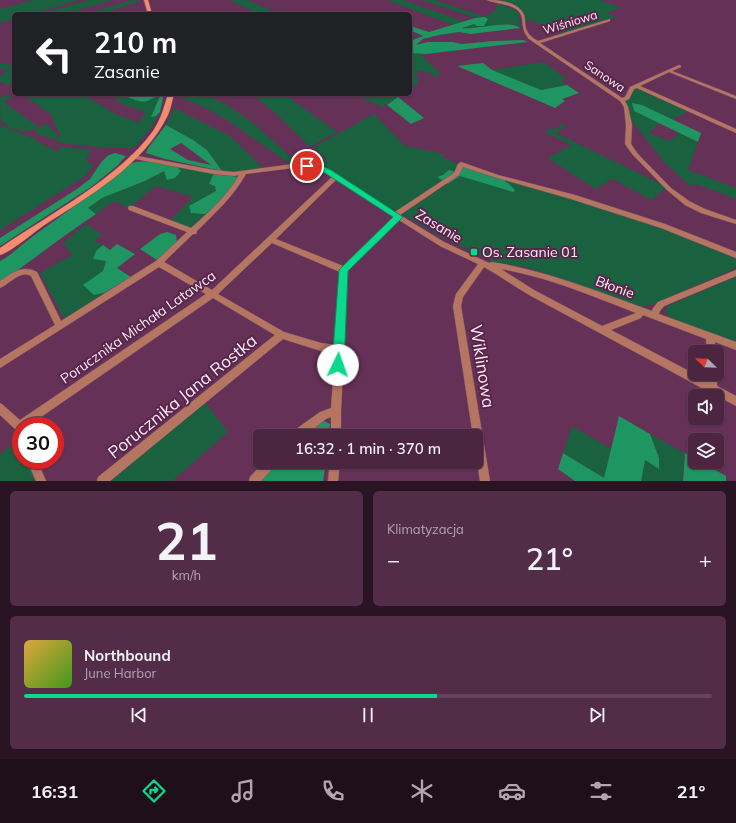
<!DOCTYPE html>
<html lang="pl">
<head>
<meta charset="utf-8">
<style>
  :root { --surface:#4c2541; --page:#532d48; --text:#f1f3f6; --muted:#b2a5b1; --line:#63425a; --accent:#0ad98b }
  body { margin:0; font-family:Mulish,sans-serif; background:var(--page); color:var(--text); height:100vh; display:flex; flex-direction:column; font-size:15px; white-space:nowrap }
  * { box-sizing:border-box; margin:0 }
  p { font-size:13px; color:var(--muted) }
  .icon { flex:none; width:22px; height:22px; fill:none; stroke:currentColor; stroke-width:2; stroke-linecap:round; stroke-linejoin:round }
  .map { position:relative; height:481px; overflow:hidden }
  .drawer { display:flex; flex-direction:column; gap:10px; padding:10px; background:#2a1424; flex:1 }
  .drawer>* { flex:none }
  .banner { position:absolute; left:12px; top:12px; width:400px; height:84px; border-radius:6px; box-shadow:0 1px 3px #0004,0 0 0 1px var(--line); background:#202124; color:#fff; overflow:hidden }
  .needle { width:26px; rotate:293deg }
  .fabs { position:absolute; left:688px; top:345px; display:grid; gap:8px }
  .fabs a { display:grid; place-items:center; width:36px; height:36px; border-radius:6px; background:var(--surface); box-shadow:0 1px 3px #0004,0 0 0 1px var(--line); font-size:20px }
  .speed { position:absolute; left:12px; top:417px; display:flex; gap:8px; font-size:20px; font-weight:700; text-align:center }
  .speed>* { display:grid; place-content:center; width:52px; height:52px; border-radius:50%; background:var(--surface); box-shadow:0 1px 3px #0004,0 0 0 1px var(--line); line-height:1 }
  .speed .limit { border:6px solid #d22; background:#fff; color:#111 }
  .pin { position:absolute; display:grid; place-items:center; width:34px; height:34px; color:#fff; margin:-17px; border:2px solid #fff; border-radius:50%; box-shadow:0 1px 4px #0007 }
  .me { position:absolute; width:44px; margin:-22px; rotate:3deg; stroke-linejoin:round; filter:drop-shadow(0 0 3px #0008) }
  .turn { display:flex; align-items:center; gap:14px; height:84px; padding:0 16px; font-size:18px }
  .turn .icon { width:52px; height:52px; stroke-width:2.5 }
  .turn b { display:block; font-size:28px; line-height:34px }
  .big { font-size:30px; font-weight:600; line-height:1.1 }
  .drawer .tile { flex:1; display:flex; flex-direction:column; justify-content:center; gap:6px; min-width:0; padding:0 14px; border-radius:6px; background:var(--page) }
  .drawer .dial { align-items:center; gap:0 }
  .dial b { font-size:52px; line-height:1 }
  .song { display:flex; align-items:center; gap:12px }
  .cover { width:48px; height:48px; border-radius:6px; background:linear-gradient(135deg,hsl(40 70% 55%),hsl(100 70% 35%)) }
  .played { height:4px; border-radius:2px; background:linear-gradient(90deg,var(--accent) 60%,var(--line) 60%) }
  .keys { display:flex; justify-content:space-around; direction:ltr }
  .heat { display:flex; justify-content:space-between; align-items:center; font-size:22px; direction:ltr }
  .drawer .tiles { flex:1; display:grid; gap:10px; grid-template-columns:1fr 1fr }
  .tile:last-child { grid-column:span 2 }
  .trip { position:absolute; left:253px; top:429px; width:230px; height:40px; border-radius:6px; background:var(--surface); box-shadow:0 1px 3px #0004,0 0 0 1px var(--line); font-weight:600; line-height:40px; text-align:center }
  .dock { display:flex; height:64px; justify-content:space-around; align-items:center; background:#1e0f1a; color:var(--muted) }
  .dock .icon { width:28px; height:28px }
  .dock .current { color:var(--accent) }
  .dock b { font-size:18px; color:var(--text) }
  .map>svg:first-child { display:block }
  .green { fill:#19613f }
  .forest { fill:#1f9561; fill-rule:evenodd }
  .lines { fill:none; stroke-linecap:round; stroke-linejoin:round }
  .street-casing { stroke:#7e4f71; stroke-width:1 }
  .secondary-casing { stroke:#7e4f71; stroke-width:1 }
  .street { fill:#b47561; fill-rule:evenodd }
  .secondary { fill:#ef8d6d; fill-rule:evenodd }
  .route { fill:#0ad98b; stroke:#068d5a }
  .poi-dot { fill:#0ad98b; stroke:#59264b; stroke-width:1.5 }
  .labels { text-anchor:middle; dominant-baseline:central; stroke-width:4; stroke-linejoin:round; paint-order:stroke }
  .far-street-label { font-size:12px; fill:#ffebf8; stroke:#59264b }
  .street-label { font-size:14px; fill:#ffebf8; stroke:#59264b }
  .poi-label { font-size:14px; fill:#ffebf8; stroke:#59264b; text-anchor:start }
  .near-street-label { font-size:17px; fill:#ffebf8; stroke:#59264b }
</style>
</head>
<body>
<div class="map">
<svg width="736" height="481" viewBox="0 0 736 481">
  <rect width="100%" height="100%" fill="#653157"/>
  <g class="green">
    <polygon points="33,0 79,0 31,14 14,14 14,19 0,23 0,9"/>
    <polygon points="89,0 112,0 66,14 41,14"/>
    <polygon points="132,0 142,1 100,14 86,14"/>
    <polygon points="230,0 248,0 278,14 259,14"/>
    <polygon points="387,0 403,0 462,21 453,25"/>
    <polygon points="422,0 435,0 485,17 496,10 497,3 518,11 521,30 518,26 513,24 469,29 461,28 474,24 485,17 475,18"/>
    <polygon points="502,0 600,0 621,8 606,13 617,17 562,34 530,20 525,21 522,11 517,7 498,2"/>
    <polygon points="410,46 419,51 426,60 439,72 439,76 436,77 427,72 417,71 418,83 410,91"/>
    <polygon points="543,62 567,79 561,80 567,85 541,90 492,70"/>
    <polygon points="0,63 14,65 14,88 2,82 0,83 0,76 9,70 0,69"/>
    <polygon points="636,87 689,111 673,119 632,103 634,111 659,123 649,133 670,141 679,133 698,142 688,170 736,188 736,199 696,184 690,186 666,164 635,125 630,118 625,100 633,89"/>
    <path d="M7,94l4,4 -7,4 2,2 33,23 8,-3 13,14v-4l-7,-13 -1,-6 -30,-21h59l35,20 23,9 6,-11 -21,-7 -16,-11h19l-3,2 22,5 7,-4 7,-1 -4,8v12l4,-4 -9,16 -17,20h-25l-50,-5v-2l-22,-7 -2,-6c-7,7 -29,1 -34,-8 -1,-5 -1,-16 -1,-22z"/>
    <path d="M177,94c7,0 15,-1 22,0 37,8 72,46 100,70h-9l-63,-44 -21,-12 -29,-12z"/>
    <polygon points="252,94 284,94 337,132 310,147 273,111"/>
    <path d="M355,94h50c-9,3 -15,9 -23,13z"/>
    <polygon points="174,108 230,136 264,169 235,172 222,171 207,150 193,140 166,125"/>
    <path d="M374,114l31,32 39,8 -2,3 16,7 -2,8 -7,-2 -6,5 -6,2 7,4 -45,30c-18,-1 -51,-32 -69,-41 -9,-4 -17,-6 -27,-7l24,-2 -13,-14z"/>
    <polygon points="562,124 566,126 556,133 667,187 651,200 613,179 595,189 548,158 571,145 545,132 550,128 554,130"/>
    <polygon points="0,125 40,141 36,141 63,154 59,151 60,148 57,146 90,150 91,151 86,160 93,166 85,176 0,230"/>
    <polygon points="177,167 217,174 213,175 209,184 215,186 216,191 190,206 211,210 192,228 170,221 193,197 156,186 129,208 114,201 96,214 88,208 102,198 145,181 164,171 167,179 181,171"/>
    <polygon points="460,175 514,192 504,182 507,180 574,198 664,228 736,257 736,268 649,306 637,306 547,274 525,267 497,263 446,239 402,214"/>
    <polygon points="86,224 102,235 94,241 103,245 96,251 94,259 106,261 94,295 104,293 64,319 40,273 72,255 63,243"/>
    <polygon points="736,277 736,344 671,319 665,312 667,306"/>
    <polygon points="204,401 228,432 172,481 105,481"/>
    <polygon points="572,426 611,449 604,478 563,453"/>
    <polygon points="650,434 685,453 682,481 641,481 645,460 659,469 659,458"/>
    <polygon points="20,439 21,460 28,460 35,481 0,481 0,454"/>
  </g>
  <g class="forest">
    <path d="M485,17l3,2 -4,7h-7l-3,-2 -12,4c14,2 49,-9 58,0l-49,6 -12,-2 -20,3 -16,4 -7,6 12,-3h25l9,2 31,-3 30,-1 5,2 -102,12 -16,-1v-12l13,-5 -13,-6v-4l19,6 46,-14z"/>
    <polygon points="483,63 492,70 541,90 567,85 579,93 562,99 565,101 555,108 457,66"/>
    <path d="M127,94h37l-4,18 -4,4 -5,1 9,-21c-6,1 -8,3 -13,5 -7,2 -16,-3 -23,-5z"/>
    <polygon points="398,97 424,118 411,124 387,105"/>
    <polygon points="632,103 642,105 701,133 698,142 634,111"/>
    <path d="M166,125l27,15 14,10 15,21 -57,-12 -19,-6 2,-5zM181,143l30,22 -23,-5 -18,-11z"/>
    <polygon points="115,153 126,156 125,157 117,166 91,187 0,246 0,238 77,189 90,179 102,161 109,155"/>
    <path d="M148,161l29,6 4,4 -6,7 -8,2 -3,-9 -19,10 -43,17 -14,10 8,6c-33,22 -64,46 -96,69v-22c12,-6 21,-16 32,-24 33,-24 65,-47 97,-73l6,-2z"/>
    <polygon points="462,166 507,180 505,182 508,183 515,190 513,192 460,176 448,184 437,177 443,175 449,170 456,172"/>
    <path d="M217,174l22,3c-8,13 -20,28 -34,37l-14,-1 -2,-7 27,-15 -1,-5 -6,-2 4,-9z"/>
    <polygon points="167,232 176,235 177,243 157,260 140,249 160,234"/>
    <polygon points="117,244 135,254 117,268 131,277 104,293 94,295 83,285 103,271 106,261 93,259 96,251 103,245 110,250"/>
    <polygon points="619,416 650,434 659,458 659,469 645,460 641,481 575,481 558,469 563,453 604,478"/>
    <polygon points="322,420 330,424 328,436 300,436"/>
    <polygon points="685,453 695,459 695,462 701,462 726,476 726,481 683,481"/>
    <polygon points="275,462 326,462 323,481 258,481"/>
  </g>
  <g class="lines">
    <defs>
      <g id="street">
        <path d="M487,0c12,0 32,2 37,15 1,3 1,6 1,9 1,9 6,13 13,17l72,-22v2l-70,22 82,55 3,-1 5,-10 49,-22 2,1v1l-9,4 64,25v3l-67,-27 -29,14 96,43v4l-99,-45 -3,1 -5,10 -4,2 3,6 4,18 -1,19 6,9 34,35 18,13 16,8 31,11v4l-35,-11 -16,-8 -18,-15 -34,-35 -8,-11 1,-19 -2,-18 -4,-6 -91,-62c-6,-7 -6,-12 -7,-21 -3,-15 -24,-13 -35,-18z"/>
        <path d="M132,155l82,15 20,2 67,-9 24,5 11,6 3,1 1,2 55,35 59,-39 4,-9 3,-2 37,13 77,20 90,29 71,28v6l-75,-30 -90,-29 -77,-22 -31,-10 -4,8 -59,40 44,27 45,21 3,-1c56,9 107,30 160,49l1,-3 5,-6 78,-32v6l-72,30 -4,5 -1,3 77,28v8l-21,-8v10h-8l-1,-13 -63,-24 -2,3 -30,12 97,51 -1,-7h10v12l19,10v10l-22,-12 -4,-1 -1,-1c-60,-33 -119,-64 -178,-96 -16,-9 -31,-20 -47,-29l-21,30 -2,9 29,175h-10l-4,-24v-21h-3l-20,-130 3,-12 22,-30 -38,-18 -41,-26 -51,51 -7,140v25h-10v-19l-5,2 -22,17h-13l1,-4 28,-20 11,-4 4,-55 -14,-2 -38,-12 -173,142h-13l1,-4 177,-142 -62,-37 -185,128h-7v11l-4,-1 -2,-7 -15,-14v-12l3,2 17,15 186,-126 -47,-27 -159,101v-9l55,-34 -24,-49c-12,-6 -21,8 -31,12v-7c11,-8 23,-17 37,-9l24,49 95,-60 31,-29 -58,-22 -1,-2 1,-2h4l58,22c18,-16 36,-32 48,-53l-5,1 -20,-2 -84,-16v-2zM301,167l20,4 11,6 -120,113 -48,-28 29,-28h3l1,-3c18,-18 36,-34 49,-57zM336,180l58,37 -51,49 -67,-27zM272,243l68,29 -5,73 -14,-2 -37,-11 -66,-38zM501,269c47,8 91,27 135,44l-34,13 -68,-36z"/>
        <polygon points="27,460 37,460 46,481 36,481"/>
        <polygon points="264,462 276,462 275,466 261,481 249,481 250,477"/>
        <polygon points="330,462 340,462 338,481 328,481"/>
      </g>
      <g id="secondary">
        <polygon points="144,0 148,0 152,14 148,14"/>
        <path d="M168,94h6c-2,7 -3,14 -6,21 -25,51 -79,81 -125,111 -10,7 -32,26 -43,29v-7c48,-33 119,-70 153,-117 8,-12 11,-24 15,-37z"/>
      </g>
    </defs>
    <use href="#street" class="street-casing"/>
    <use href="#secondary" class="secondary-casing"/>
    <use href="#street" class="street"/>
    <use href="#secondary" class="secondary"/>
  </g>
  <polygon class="route" points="307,163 322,166 331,170 403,217 348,271 344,365 342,369 338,370 334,369 332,365 339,270 393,217 325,173 304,167 303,166"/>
  <rect class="poi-dot" x="470" y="248" width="8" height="8" rx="2"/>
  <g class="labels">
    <g class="far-street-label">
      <text transform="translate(570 22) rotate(-17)">Wiśniowa</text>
      <text transform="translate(605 76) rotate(34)">Sanowa</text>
    </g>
    <g class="street-label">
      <text transform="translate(439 226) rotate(31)">Zasanie</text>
      <text transform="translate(615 287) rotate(20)">Błonie</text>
      <text transform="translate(138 327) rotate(-35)">Porucznika Michała Latawca</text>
    </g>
    <g class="poi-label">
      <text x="482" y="252">Os. Zasanie 01</text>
    </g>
    <g class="near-street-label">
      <text transform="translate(483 366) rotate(81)">Wiklinowa</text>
      <text transform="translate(182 396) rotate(-39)">Porucznika Jana Rostka</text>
    </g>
  </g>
</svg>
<div class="fabs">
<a><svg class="needle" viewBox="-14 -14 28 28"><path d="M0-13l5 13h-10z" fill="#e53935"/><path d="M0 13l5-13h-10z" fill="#b2a5b1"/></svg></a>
<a><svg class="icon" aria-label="sound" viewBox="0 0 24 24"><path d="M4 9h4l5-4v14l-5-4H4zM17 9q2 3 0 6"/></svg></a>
<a><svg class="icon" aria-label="layers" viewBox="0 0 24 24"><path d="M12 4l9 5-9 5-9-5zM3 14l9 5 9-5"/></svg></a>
</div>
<div class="speed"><div class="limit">30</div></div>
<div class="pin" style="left:307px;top:166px;background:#d93025"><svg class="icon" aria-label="arrive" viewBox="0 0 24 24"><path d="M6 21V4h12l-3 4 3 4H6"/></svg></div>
<svg class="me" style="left:338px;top:365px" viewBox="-20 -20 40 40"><circle r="19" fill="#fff"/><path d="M0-13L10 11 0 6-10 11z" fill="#0ad98b"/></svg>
<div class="trip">16:32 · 1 min · 370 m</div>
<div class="banner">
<div class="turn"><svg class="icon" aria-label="left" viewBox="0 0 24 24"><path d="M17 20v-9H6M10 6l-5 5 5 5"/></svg><div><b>210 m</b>Zasanie</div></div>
</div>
</div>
<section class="drawer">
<div class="tiles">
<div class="tile dial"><b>21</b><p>km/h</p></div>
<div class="tile"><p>Klimatyzacja</p>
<div class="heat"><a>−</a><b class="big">21°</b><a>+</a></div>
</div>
<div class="tile">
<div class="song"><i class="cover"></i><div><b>Northbound</b><p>June Harbor</p></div></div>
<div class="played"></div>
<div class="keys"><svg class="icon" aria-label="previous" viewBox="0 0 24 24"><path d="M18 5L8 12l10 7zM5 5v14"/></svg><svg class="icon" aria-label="pause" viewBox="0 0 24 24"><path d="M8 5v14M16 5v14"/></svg><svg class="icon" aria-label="next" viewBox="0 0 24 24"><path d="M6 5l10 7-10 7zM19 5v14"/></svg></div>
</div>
</div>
</section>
<nav class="dock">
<b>16:31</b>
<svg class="icon current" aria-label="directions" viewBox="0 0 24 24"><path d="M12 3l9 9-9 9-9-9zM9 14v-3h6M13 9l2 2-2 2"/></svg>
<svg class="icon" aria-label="music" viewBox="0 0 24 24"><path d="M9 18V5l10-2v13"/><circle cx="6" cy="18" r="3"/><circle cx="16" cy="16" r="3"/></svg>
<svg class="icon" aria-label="phone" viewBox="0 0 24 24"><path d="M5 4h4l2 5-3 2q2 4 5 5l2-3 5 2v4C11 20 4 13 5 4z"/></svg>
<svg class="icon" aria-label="climate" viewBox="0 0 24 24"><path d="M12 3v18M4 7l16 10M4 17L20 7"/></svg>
<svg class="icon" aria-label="car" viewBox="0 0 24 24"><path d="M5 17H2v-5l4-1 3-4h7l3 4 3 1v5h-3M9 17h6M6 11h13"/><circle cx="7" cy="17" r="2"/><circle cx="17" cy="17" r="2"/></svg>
<svg class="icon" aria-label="filters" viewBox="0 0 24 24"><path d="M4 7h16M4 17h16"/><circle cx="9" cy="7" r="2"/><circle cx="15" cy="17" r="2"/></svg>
<b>21°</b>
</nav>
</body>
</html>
